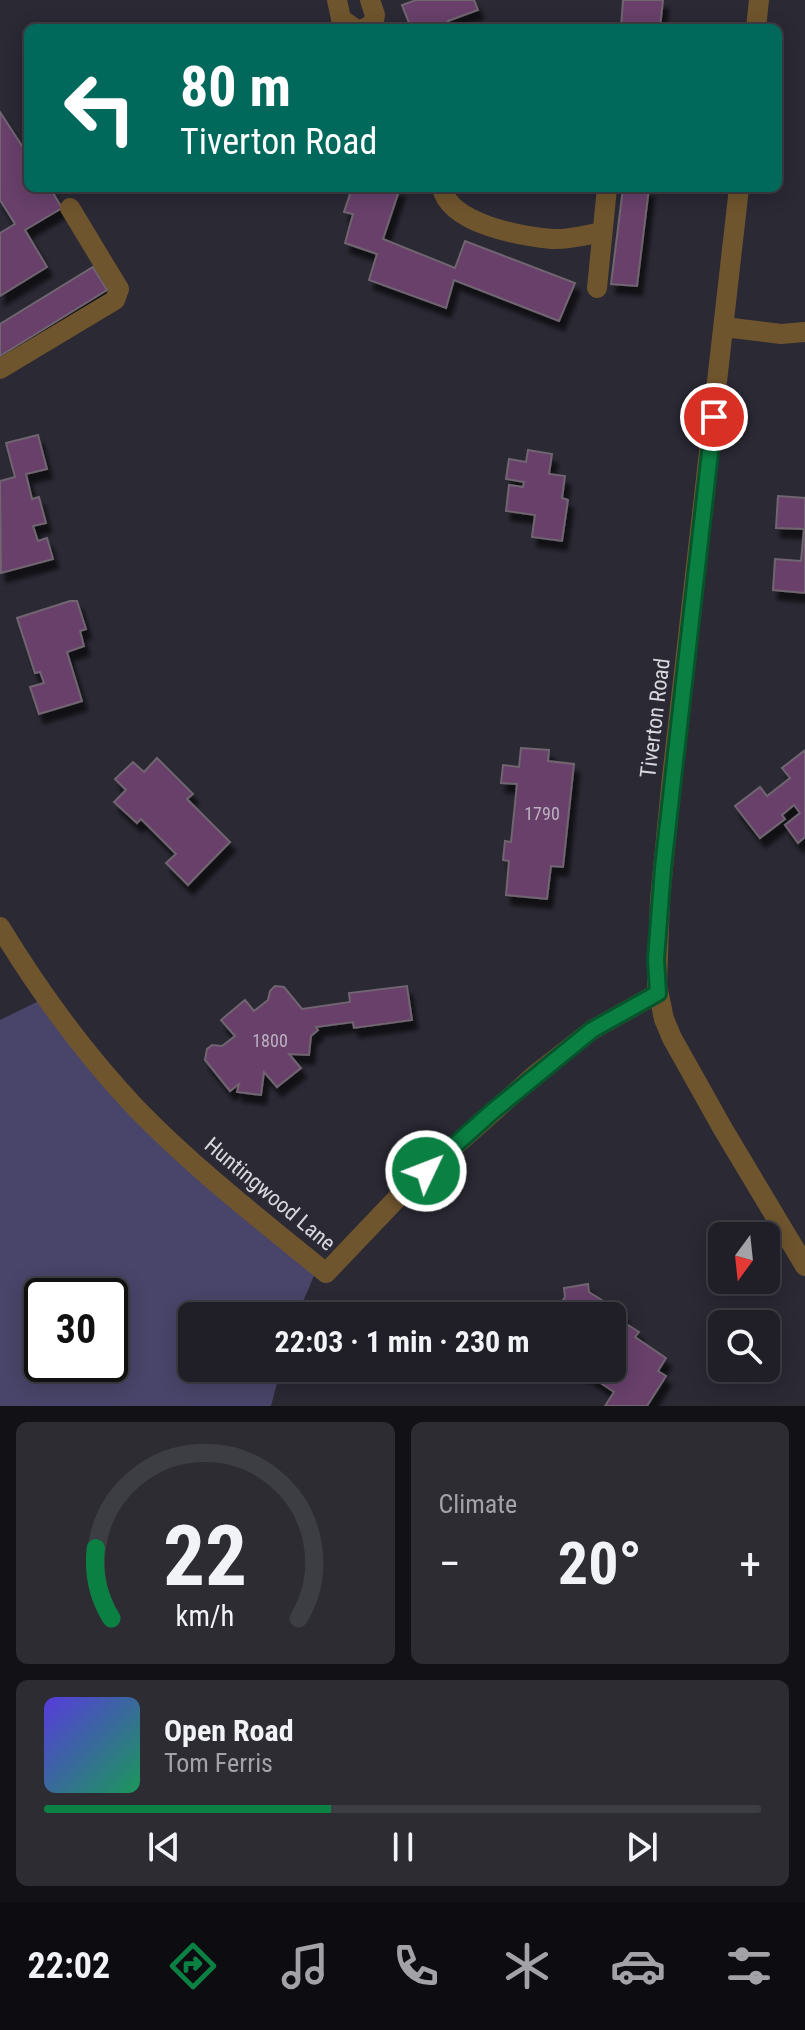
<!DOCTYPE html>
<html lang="en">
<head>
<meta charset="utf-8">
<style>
  :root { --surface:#201f27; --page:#2d2c33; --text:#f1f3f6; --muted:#a2a2a7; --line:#3d3d44; --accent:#0b8043 }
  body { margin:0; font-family:"Roboto Condensed",sans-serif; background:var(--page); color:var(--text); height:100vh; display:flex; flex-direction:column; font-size:30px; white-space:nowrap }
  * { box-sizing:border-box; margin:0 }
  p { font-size:26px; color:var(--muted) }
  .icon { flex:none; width:44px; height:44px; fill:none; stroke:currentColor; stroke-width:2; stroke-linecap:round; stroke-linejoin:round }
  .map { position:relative; height:1406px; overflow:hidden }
  .side { display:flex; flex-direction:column; gap:16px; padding:16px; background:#121115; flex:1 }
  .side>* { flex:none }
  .banner { position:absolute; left:24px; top:24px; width:758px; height:168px; border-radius:12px; box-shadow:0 4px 20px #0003,0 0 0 2px var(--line); background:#00695c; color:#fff; overflow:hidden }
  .needle { width:52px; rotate:195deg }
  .fabs { position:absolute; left:708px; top:1222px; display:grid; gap:16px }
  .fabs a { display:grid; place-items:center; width:72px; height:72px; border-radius:12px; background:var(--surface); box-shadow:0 4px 20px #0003,0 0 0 2px var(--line); font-size:40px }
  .speed { position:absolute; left:24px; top:1278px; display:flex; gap:16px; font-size:40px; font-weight:700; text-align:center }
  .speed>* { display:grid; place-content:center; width:104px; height:104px; border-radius:50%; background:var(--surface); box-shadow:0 4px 20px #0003,0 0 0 2px var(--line); line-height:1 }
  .speed .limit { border:4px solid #111; border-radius:12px; background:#fff; color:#111 }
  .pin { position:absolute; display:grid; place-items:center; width:68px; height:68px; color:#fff; margin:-34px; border:4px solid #fff; border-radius:50%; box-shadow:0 2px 8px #0007 }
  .me { position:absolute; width:88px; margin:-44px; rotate:47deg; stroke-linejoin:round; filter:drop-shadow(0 0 6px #0008) }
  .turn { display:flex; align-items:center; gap:28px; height:168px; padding:0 24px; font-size:36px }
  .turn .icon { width:104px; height:104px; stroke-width:2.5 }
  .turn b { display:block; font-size:56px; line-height:68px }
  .big { font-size:60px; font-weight:700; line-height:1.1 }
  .side .widget { flex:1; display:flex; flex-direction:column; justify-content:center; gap:12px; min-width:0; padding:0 28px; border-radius:12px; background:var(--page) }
  .side .dial { align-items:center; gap:0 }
  .dial svg { height:208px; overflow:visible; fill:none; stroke:var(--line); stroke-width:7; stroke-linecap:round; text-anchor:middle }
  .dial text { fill:var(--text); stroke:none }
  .song { display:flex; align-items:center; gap:24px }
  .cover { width:96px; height:96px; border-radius:12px; background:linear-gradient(135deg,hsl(250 70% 55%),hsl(150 70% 35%)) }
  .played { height:8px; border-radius:4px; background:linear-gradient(90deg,var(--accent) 40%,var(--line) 40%) }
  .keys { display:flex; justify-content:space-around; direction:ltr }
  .heat { display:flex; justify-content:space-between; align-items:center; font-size:44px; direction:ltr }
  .side .tiles { flex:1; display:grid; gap:16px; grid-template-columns:1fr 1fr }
  .widget:last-child { grid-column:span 2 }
  .trip { position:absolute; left:178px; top:1302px; width:448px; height:80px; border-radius:12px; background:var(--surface); box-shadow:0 4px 20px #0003,0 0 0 2px var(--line); font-weight:700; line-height:80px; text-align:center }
  .tabs { display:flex; height:128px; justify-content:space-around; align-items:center; background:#0d0c10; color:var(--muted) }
  .tabs .icon { width:56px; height:56px }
  .tabs .active { color:var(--accent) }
  .tabs b { font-size:36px; color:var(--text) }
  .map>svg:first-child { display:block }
  .green { fill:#49456a; fill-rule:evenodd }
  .building { fill:#67406a; stroke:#6f656f; stroke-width:2; filter:url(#shadow) }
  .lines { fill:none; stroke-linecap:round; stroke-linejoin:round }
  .minor { stroke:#6f552e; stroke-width:20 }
  .route-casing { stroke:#07532c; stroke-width:20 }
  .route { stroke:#0b8043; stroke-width:14 }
  .labels { text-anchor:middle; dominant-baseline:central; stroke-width:8; stroke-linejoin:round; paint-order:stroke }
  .number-label { font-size:18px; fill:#bbb1c1 }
  .street-label { font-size:22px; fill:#d7d7de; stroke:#2a2934 }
</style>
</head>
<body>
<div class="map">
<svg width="805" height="1406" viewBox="0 0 805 1406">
  <defs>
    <filter id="shadow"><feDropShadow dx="5" dy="9" stdDeviation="2" flood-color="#0009"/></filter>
  </defs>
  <rect width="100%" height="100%" fill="#2a2934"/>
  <path class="green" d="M49,996l45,62 224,208 -21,50h-105v52h89l-10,38h-271v-386zM42,1296h68v68h-68z"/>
  <g class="building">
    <polygon points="416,0 474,0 478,10 448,21 449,25 440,28 411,28 402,5"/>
    <polygon points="623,0 663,0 660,28 621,28"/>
    <polygon points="0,112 28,155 28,188 50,188 62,208 25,230 47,267 0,296 0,233 15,224 0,200"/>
    <polygon points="352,188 400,188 383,239 455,268 465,241 575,283 559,321 454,280 446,308 369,280 377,254 345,243 353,214 344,212"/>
    <polygon points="623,188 649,188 637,286 611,284"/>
    <polygon points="93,267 107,290 0,356 0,324"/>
    <polygon points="38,435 47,469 26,474 32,499 39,497 46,523 33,526 38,541 47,538 53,559 1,573 0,481 15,477 6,443"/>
    <polygon points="528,450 552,454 549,474 565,476 562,498 568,500 562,541 532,537 535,515 506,511 509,485 523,487 524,482 506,479 509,459 526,462"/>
    <polygon points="778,496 805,498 805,593 773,590 775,559 801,561 804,529 776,528"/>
    <polygon points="70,601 77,601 86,629 80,631 84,646 67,652 82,701 39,714 30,687 44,683 40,672 35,673 17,618"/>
    <polygon points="521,748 549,750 548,761 574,764 563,867 551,866 547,899 506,895 509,861 503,860 505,841 511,842 517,784 501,783 503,765 519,767"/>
    <polygon points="805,750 805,837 798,843 785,825 800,813 794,805 782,815 785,819 760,838 735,806 760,787 767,796 790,778 782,768"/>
    <polygon points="157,758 193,794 187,799 230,842 188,885 166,863 176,854 141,819 137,823 114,802 126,790 115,779 133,762 144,772"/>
    <polygon points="275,986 284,987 302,1009 350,1002 349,993 407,986 412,1020 354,1028 353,1022 316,1027 318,1030 311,1036 309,1055 289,1054 301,1068 277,1087 264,1072 261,1095 237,1092 239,1084 230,1091 205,1060 207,1049 212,1045 222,1046 235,1036 221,1020 245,1000 254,1011 268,1000 270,991"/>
    <polygon points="588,1284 589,1292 624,1314 620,1320 639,1332 635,1337 666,1358 658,1371 666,1376 647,1406 605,1406 614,1392 578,1368 612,1368 612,1316 552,1316 565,1297 564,1288"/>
    <polygon points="529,1303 535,1316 500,1316 511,1311"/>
  </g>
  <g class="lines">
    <g class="minor">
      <polyline points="337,0 341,19 354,28"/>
      <polyline points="365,28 373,24 375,15 370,0"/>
      <polyline points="756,28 759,0"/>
      <path d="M442,188c8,36 78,48 110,51 16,1 34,-4 50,-7"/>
      <polyline points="739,188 672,777 660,899 657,985 664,1019 672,1038 723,1129 805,1266"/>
      <polyline points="597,288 607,188"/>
      <polyline points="724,327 781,334 805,332"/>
      <polyline points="0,369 115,300 119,289 70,208"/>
      <path d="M0,927c39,64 84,126 136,181 58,60 125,112 190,165l78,-82 132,-117 56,-44 66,-37"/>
    </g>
  </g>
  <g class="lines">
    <defs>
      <polyline id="route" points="426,1171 493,1111 592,1030 658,993 656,959 663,868 714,417"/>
    </defs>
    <use href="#route" class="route-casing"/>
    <use href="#route" class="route"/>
  </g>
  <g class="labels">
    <g class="number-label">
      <text x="542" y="813">1790</text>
      <text x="270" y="1040">1800</text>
    </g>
    <g class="street-label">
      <text transform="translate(655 718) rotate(-83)">Tiverton Road</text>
      <text transform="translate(270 1194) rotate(40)">Huntingwood Lane</text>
    </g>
  </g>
</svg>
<div class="fabs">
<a><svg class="needle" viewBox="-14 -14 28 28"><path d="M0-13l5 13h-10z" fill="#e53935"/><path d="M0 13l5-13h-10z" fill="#a2a2a7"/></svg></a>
<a><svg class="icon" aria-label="search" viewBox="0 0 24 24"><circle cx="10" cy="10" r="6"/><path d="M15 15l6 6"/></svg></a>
</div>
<div class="speed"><div class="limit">30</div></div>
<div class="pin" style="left:714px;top:417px;background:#d93025"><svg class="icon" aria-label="arrive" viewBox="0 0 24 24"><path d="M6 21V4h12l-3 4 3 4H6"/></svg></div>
<svg class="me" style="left:426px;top:1171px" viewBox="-20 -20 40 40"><circle r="17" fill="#0b8043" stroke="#fff" stroke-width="3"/><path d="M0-11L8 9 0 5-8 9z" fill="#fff"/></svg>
<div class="trip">22:03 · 1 min · 230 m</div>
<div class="banner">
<div class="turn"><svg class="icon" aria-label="left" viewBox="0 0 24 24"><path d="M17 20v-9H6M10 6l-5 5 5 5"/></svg><div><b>80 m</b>Tiverton Road</div></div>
</div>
</div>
<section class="side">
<div class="tiles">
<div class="widget dial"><svg viewBox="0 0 100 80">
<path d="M14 69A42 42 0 1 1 86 69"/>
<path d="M14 69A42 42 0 0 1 8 42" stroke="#0b8043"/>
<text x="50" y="56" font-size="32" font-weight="700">22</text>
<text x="50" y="72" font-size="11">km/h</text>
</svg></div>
<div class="widget"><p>Climate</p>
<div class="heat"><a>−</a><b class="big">20°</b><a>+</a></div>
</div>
<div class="widget">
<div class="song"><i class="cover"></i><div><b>Open Road</b><p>Tom Ferris</p></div></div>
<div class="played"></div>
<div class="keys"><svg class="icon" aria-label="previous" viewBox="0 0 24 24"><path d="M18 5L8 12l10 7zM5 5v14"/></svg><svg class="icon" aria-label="pause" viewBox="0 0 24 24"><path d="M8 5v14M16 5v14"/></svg><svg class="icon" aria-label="next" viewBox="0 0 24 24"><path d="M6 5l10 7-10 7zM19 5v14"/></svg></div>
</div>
</div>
</section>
<nav class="tabs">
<b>22:02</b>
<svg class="icon active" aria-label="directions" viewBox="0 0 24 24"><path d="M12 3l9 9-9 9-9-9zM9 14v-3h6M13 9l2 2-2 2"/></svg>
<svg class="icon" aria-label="music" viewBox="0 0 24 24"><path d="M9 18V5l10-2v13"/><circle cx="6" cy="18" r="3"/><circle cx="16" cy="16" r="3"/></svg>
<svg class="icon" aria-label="phone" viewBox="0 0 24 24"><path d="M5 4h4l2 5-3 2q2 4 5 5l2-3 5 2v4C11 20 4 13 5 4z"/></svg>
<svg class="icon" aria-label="climate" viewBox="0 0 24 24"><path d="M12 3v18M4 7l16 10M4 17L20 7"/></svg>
<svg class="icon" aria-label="car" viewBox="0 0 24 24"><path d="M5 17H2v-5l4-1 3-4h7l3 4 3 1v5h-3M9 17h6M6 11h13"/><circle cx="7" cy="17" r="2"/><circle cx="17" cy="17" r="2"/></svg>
<svg class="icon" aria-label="filters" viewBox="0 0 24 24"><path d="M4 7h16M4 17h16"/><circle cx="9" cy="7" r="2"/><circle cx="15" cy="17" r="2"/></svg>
</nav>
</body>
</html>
